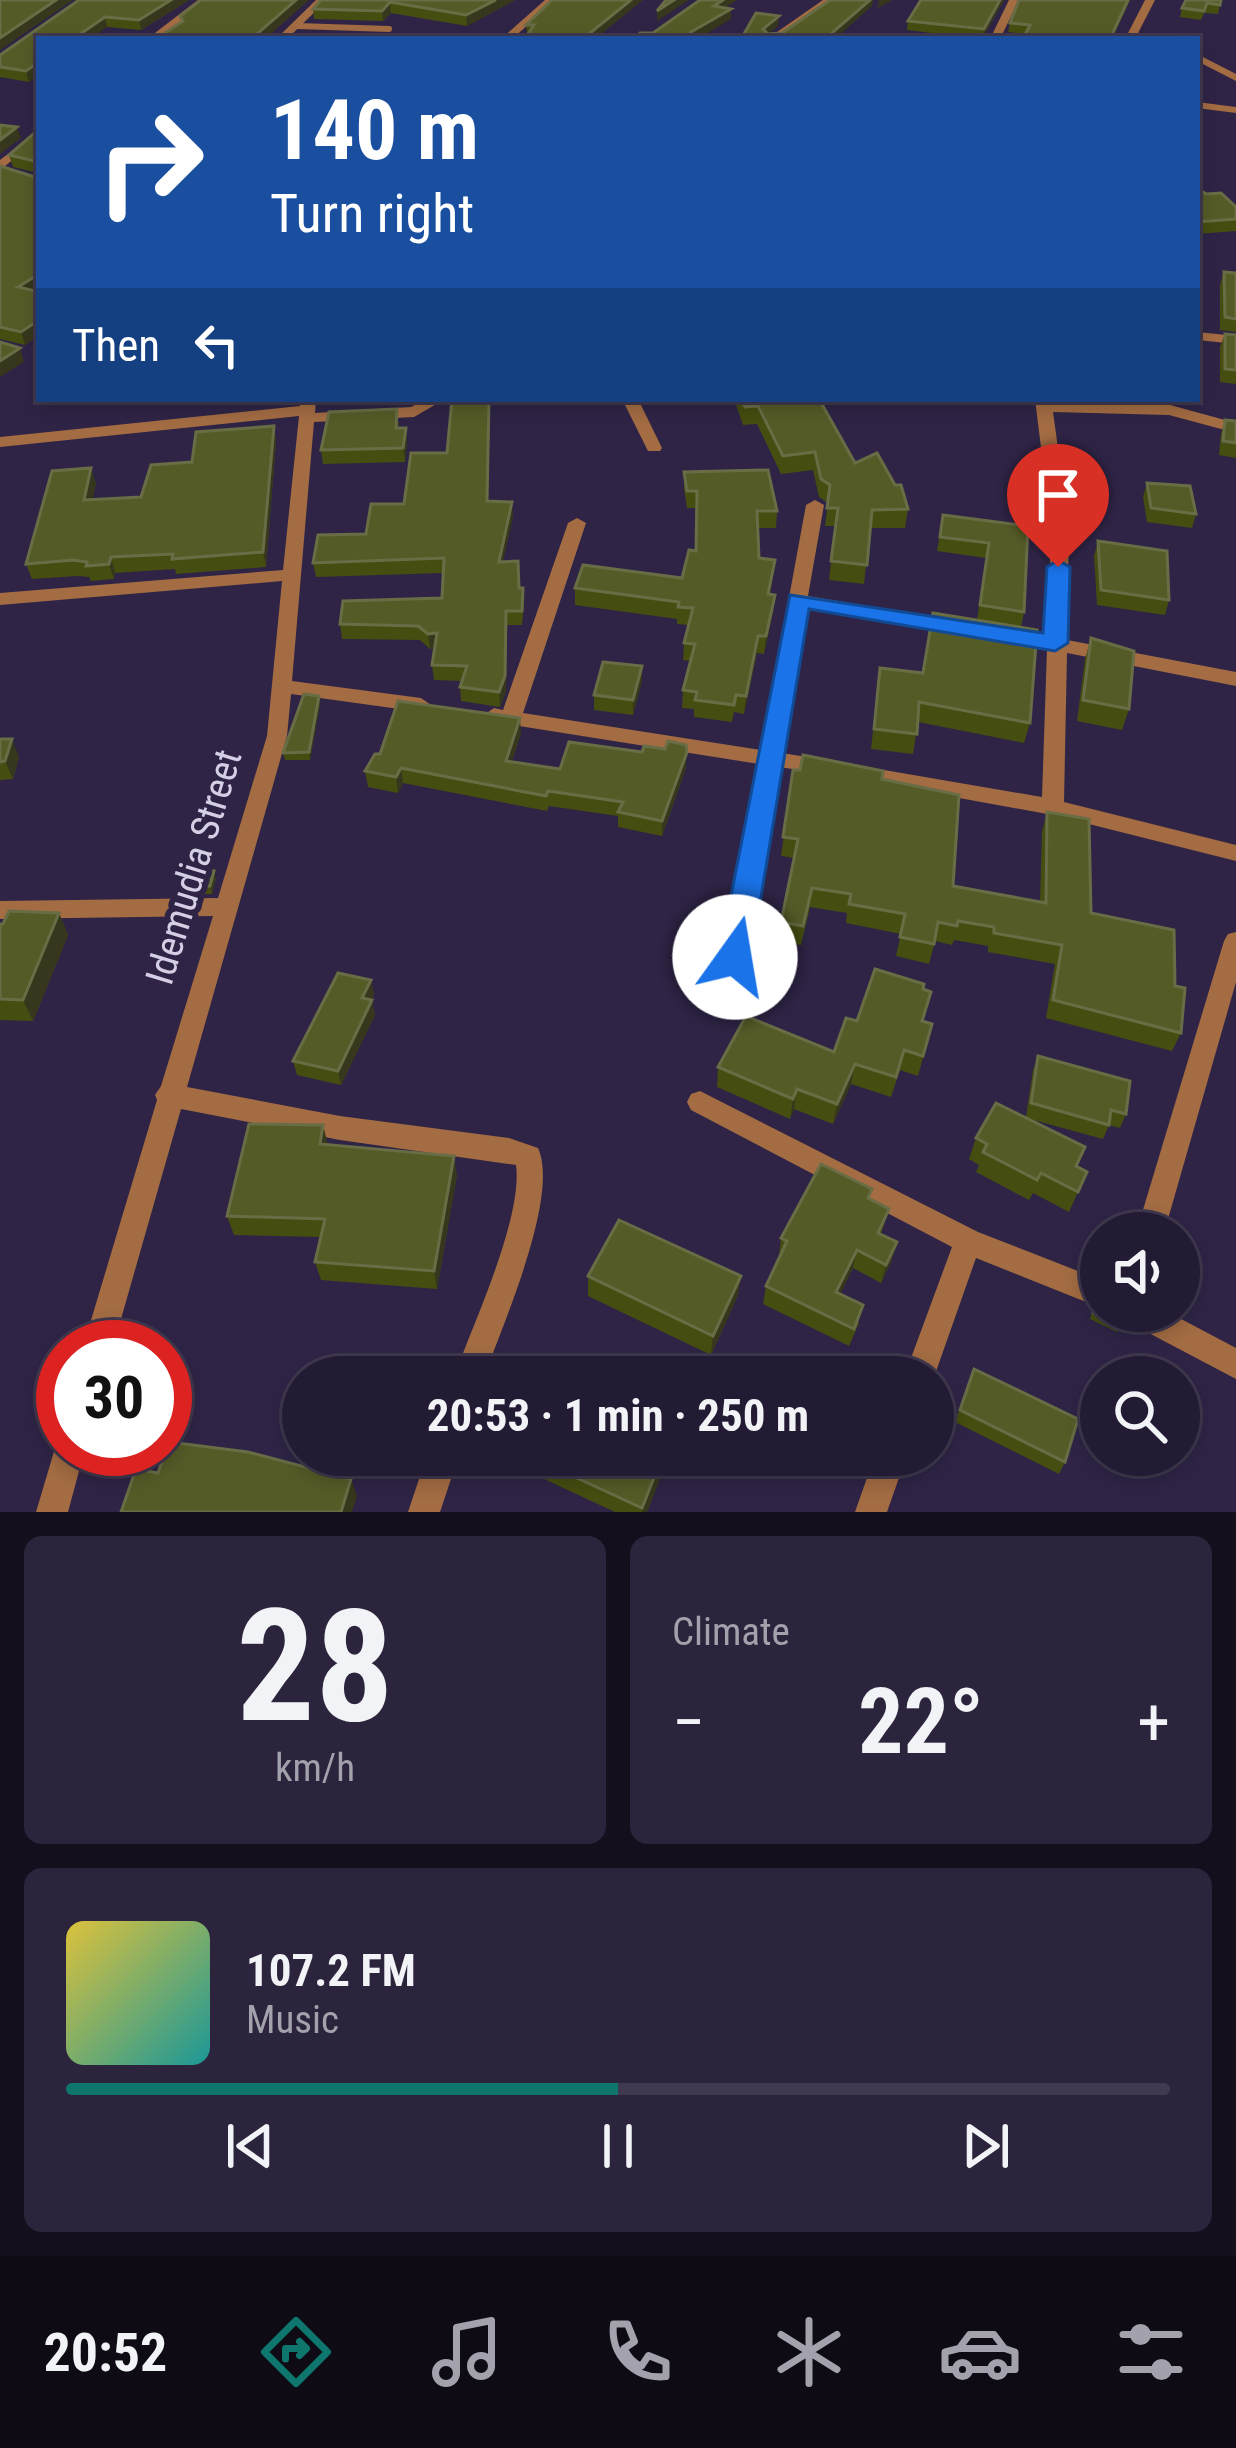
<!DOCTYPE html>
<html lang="en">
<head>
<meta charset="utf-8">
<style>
  :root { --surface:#231b34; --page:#2b243c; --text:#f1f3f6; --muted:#a3a1ac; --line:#40394f; --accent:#0f766e }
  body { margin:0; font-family:"Roboto Condensed",sans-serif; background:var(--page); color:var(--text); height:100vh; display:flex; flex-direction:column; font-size:45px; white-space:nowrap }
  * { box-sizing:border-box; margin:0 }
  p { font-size:39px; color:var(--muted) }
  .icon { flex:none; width:66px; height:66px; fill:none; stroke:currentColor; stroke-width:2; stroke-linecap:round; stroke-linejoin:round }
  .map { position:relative; height:1512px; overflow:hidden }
  .panel { display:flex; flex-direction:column; gap:24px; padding:24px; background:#130f1d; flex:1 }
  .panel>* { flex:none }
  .top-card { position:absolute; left:36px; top:36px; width:1164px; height:366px; border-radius:0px; box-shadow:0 6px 18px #0003,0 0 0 3px var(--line); background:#1a4fa0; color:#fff; overflow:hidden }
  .buttons { position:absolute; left:1080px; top:1212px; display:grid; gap:24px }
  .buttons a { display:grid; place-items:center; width:120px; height:120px; border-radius:50%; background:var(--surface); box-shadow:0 6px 18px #0003,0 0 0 3px var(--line); font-size:60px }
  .speed { position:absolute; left:36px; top:1320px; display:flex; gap:24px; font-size:60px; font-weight:700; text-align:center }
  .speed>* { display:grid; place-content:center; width:156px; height:156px; border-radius:50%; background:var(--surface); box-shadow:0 6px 18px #0003,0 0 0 3px var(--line); line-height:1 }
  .speed .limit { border:18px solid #d22; background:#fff; color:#111 }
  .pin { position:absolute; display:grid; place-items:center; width:102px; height:102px; color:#fff; margin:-123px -51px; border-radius:50% 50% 50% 0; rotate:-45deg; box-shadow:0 0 12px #0007 }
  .pin .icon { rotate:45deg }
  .me { position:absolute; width:132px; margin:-66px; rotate:13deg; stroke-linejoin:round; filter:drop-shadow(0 0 9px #0008) }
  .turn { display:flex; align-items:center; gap:42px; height:252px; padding:0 36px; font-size:54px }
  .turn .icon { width:156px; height:156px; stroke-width:2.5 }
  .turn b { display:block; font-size:84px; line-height:102px }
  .then { display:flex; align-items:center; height:114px; padding:0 36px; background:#0003; gap:24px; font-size:45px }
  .big { font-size:90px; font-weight:700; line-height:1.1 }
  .panel .card { flex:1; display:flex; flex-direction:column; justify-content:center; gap:18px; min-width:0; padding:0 42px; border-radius:18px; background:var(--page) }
  .panel .dial { align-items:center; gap:0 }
  .dial b { font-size:156px; line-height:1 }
  .song { display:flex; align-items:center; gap:36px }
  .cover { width:144px; height:144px; border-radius:18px; background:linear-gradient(135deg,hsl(50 70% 55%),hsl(180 70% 35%)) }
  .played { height:12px; border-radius:6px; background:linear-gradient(90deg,var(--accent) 50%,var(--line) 50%) }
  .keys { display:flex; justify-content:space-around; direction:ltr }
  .heat { display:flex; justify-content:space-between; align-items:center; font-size:66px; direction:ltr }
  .panel .tiles { flex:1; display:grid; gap:24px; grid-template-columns:1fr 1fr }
  .card:last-child { grid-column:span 2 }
  .trip { position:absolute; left:282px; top:1356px; width:672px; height:120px; border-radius:60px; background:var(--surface); box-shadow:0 6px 18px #0003,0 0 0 3px var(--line); font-weight:700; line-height:120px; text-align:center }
  .tab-bar { display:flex; height:192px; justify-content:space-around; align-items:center; background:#0e0b15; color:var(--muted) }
  .tab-bar .icon { width:84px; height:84px }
  .tab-bar .on { color:var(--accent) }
  .tab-bar b { font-size:54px; color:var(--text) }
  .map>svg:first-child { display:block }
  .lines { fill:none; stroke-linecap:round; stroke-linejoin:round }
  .service { stroke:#a36c43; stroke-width:6 }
  .minor { fill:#a36c43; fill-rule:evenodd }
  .wall { fill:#464d10 }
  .shaded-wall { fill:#36371c }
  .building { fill:#555b27; stroke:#696d45; stroke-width:3 }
  .route { fill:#1a73e8; stroke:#114b97; stroke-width:3 }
  .labels { text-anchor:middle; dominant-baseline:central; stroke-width:12; stroke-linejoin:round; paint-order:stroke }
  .street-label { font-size:39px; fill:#d5cfe6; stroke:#2f2446 }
</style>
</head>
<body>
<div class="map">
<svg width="1236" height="1512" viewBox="0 0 1236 1512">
  <rect width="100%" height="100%" fill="#2f2446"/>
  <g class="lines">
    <polyline class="service" points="297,26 389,29"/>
    <g class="minor">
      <polygon points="198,0 209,0 158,39 147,39"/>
      <polygon points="316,0 327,0 287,39 276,39"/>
      <polygon points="545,0 556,0 512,39 501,39"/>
      <polygon points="823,0 834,0 779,39 767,39"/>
      <polygon points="1009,0 1019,0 1000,39 990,39"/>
      <polygon points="1145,0 1155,0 1135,39 1125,39"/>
      <polygon points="1197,54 1236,74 1236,81 1197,61"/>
      <polygon points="1197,102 1236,107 1236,113 1197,108"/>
      <polygon points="39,130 39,139 0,170 0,160"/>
      <polygon points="1197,332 1236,336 1236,344 1197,340"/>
      <path d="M300,399h16l-1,14 96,-6 15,-8h19l-31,18 -100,5 -22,259 129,17 10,7 -10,7 -130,-18 -4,42 -100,351 153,29 169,22 29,10c22,49 -36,178 -54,229h-30c19,-53 69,-159 62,-212l-176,-25 -159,-31 -68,238h-30l74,-247 -2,-5 6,-9 52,-170 -213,3v-18l218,-3 49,-162 15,-155 -282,24v-12l283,-23 16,-154 -299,31v-10l300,-31z"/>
      <polygon points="622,399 638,399 662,448 660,451 648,451"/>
      <polygon points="1035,399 1051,399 1051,402 1170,405 1236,423 1236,433 1169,415 1053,412 1069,528 1067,640 1236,672 1236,686 1067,653 1064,802 1236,845 1236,861 1053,815 855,779 844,772 855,765 1042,797 1047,649 1005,640 1002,636 1012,630 1048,637 1051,528"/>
      <polygon points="815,500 824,505 808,596 958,621 968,627 958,633 806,607 782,753 825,760 836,767 825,774 779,767 747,957 744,964 735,967 726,964 723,957 759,764 494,722 484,715 494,708 503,710 568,523 577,518 586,523 523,713 761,750 806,505"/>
      <polygon points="1236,932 1236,982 1164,1233 1136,1233 1224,941 1228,934"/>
      <polygon points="700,1091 978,1232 1101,1280 1101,1308 976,1258 933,1380 933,1377 904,1377 952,1247 691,1110 687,1102 691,1094"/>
      <polygon points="1121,1311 1166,1311 1236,1348 1236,1379 1126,1321"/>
      <polygon points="63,1436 63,1449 85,1449 68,1512 36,1512 58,1438"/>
      <polygon points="427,1455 459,1455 440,1512 408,1512"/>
      <polygon points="875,1455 907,1455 887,1512 855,1512"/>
    </g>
  </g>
  <g class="wall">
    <polygon points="79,0 189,0 141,30 107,27 39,39 39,75 29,82 0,77 0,55"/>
    <polygon points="321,0 515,0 467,26 391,13 383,21 314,19 313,9"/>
    <polygon points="1004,0 982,39 907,30 908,21"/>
    <polygon points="1130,0 1112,39 1023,39 1025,34 1008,32 1010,23"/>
    <polygon points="1221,0 1218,14 1204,13 1201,20 1180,17 1182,8"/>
    <polygon points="526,25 595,39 528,39"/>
    <polygon points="39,129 39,173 13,167 9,155"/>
    <polygon points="0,166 35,177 39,174 39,290 37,291 25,345 0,339"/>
    <polygon points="1197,188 1206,194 1236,207 1236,231 1197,234"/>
    <polygon points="1224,272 1236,273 1236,332 1220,330 1220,285"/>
    <polygon points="1225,334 1236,335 1236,384 1220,382 1220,347"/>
    <polygon points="490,399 488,501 513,516 503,561 519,588 523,588 524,603 522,625 507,625 506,691 500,707 461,701 460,687 462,681 434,680 432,665 435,648 430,649 420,640 342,639 340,624 442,598 443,573 316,577 313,563 366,534 404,504"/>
    <polygon points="734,399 819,399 855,463 908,509 905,528 870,528 864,584 829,580 835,526 825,526 828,503 819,497 813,470 781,474 757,424 743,425"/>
    <polygon points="1225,420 1236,421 1236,458 1219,455 1221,434"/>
    <polygon points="399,422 398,428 406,428 407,442 405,462 323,464 321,450"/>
    <polygon points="274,426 276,441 266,567 176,574 175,569 115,573 114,579 91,581 89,577 78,576 32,579 26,564 96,483 92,499 141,497 192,462"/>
    <polygon points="684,472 777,511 776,528 758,528 759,558 775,560 770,594 775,595 773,612 764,654 757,653 744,714 734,712 732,722 694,717 694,709 682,708 683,690 691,661 683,660 684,643 689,625 677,624 677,619 575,605 575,588 682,578 695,551 696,508 687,508 684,489"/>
    <polygon points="1147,483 1196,514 1192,528 1147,522 1143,497"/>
    <polygon points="943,515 1028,526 1024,612 1021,627 977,620 986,558 937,551"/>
    <polygon points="1098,541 1169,600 1165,615 1097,605 1094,556"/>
    <polygon points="1091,638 1129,709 1122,730 1077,721 1085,659"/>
    <polygon points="880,668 1030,723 1024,743 918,722 913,754 871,749"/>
    <polygon points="642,681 633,715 594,710 594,695"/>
    <polygon points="320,704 310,760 285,760 283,753"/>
    <polygon points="521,733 512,761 560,769 686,768 662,836 618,827 618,816 549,806 547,811 403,783 398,793 368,787 365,771 380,754"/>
    <polygon points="0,739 19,757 13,779 0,780"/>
    <polygon points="793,770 882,779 953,886 1040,902 1042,832 1047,812 1091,913 1175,986 1181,1033 1172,1051 1046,1018 1055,964 988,952 988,946 954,940 952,945 935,941 929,964 896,956 901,934 846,923 847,913 810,907 801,945 778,941 794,858 781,856"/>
    <polygon points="216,878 212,894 183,894 181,887"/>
    <polygon points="59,913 68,935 33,1021 0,1020 0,924"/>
    <polygon points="371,980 374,995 371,1000 375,1015 341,1085 297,1075 293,1061"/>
    <polygon points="923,989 923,1021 932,1024 918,1076 900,1070 891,1097 851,1084 833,1124 794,1109 790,1119 717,1087 718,1067 834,1052"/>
    <polygon points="1038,1056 1126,1114 1120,1128 1109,1125 1103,1139 1026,1118 1077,1167 1087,1172 1069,1212 1033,1193 1029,1200 976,1172 979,1165 969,1159 976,1138 1026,1117 1033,1070"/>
    <polygon points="328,1144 457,1175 437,1289 321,1280 315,1262 321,1237 234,1235 227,1216"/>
    <polygon points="870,1199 889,1209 881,1234 892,1260 881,1283 853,1268 840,1294 859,1323 849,1346 763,1304 766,1286 779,1257 781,1238"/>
    <polygon points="588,1276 738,1295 711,1355 588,1296"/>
    <polygon points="1096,1303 1120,1325 1117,1332 1090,1319"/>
    <polygon points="974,1369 1065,1462 1059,1474 955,1422"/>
    <polygon points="498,1455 669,1455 647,1512 615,1512 499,1458"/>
  </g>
  <g class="shaded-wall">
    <polygon points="56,0 73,0 0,50 0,38"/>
    <polygon points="171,0 189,0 141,30 139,20"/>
    <polygon points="296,0 309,0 265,39 251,39"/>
    <polygon points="496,0 515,0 467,26 466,15"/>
    <polygon points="631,0 643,0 595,39 584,39"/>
    <polygon points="674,0 689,0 657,21 657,11"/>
    <polygon points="723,0 737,0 714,16 714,6"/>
    <polygon points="870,0 873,0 872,6 835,39 825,39"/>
    <polygon points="879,0 892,0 878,8"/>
    <polygon points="1000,0 1004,0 982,39 984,29"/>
    <polygon points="390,2 391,13 383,21 382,11"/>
    <polygon points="731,9 731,19 697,39 687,39 691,32"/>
    <polygon points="779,16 778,26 763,38 763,29"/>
    <polygon points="105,17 107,27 90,39 73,39"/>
    <polygon points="39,62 39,75 29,82 26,71"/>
    <polygon points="17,127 21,138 0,154 0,140"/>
    <polygon points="39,274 39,290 22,300 18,287"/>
    <polygon points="39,320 39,336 25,345 21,332"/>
    <polygon points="20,348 24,362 0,377 0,361"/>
    <polygon points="274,426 276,441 266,567 263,552"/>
    <polygon points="406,428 407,442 405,462 403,448"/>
    <polygon points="91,468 96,483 89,515 84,500"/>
    <polygon points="512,502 513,516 500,576 499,562"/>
    <polygon points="111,557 115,573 114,579 109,564"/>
    <polygon points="775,595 773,612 764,654 766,636"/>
    <polygon points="506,611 506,691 500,707 499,692"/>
    <polygon points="437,633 439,647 430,649 428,634"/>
    <polygon points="758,636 757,653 744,714 746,696"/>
    <polygon points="642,666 642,681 633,715 633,700"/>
    <polygon points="319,696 320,704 310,760 309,752"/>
    <polygon points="520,718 521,733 507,776 506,761"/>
    <polygon points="12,739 19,757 13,779 5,761"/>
    <polygon points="687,752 686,768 662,836 662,821"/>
    <polygon points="401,768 403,783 398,793 396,777"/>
    <polygon points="214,871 216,878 212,894 210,886"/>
    <polygon points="59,913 68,935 33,1021 23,1000"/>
    <polygon points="371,980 374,995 365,1013 362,998"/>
    <polygon points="372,1000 375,1015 341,1085 338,1071"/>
    <polygon points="855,1064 851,1084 833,1124 837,1104"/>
    <polygon points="797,1089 794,1109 790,1119 793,1099"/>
    <polygon points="323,1125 328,1145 320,1144"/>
    <polygon points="454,1156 457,1175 437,1289 434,1271"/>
    <polygon points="897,1242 892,1260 881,1283 886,1265"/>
    <polygon points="857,1250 853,1268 832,1310 836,1292"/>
    <polygon points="741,1276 738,1295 711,1355 713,1336"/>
    <polygon points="663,1455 669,1455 647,1512 642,1512"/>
    <polygon points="351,1479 357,1496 352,1512 341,1512"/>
  </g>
  <g class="building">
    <polygon points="0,0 56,0 0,38"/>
    <polygon points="79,0 171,0 139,20 105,17 73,39 39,39 39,62 26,71 0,67 0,55"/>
    <polygon points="201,0 296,0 251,39 156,39 183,21 180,16"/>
    <polygon points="321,0 496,0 466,15 390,2 382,11 313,9"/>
    <polygon points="552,0 631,0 584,38 528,34 534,25 526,25"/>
    <polygon points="666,0 674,0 657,11"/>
    <polygon points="700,0 723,0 714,6 731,9 691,32 687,39 635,39 640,33 653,33"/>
    <polygon points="830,0 870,0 825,39 741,39 756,13 779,16 763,29 768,34 782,33"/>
    <polygon points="921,0 1000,0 984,29 908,21"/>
    <polygon points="1019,0 1128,0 1110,39 1023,39 1030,25 1010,23"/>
    <polygon points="1186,0 1221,0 1220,5 1207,3 1204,11 1182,8"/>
    <polygon points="0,125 17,127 0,140"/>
    <polygon points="39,129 39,162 9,155"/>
    <polygon points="0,166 35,177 39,174 39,274 18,287 39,292 39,320 21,332 0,327"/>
    <polygon points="1197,188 1206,194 1221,193 1236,207 1236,219 1197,222"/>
    <polygon points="1224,272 1236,273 1236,319 1225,317"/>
    <polygon points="1225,334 1236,335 1236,370 1225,369"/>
    <polygon points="0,342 20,348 0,361"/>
    <polygon points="452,399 489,399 487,501 512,502 499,562 518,561 519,588 523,588 522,611 506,611 505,676 499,692 460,687 467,666 432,665 437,633 428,634 418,626 340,624 343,601 442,598 444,558 313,563 318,535 366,534 371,504 404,504 411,453 447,453"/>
    <polygon points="741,399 819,399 855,463 877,453 895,485 901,485 908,509 872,510 867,565 831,561 838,508 827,508 830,485 821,479 815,452 783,456 758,406 745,407"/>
    <polygon points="397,409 396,428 406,428 403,448 321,450 329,412"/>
    <polygon points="1225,420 1236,421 1236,443 1223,441"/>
    <polygon points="274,426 263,552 172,559 173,554 111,557 109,564 86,566 87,562 73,560 26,564 52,471 91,468 84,500 141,497 151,465 192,462 196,432"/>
    <polygon points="768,470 777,511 757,511 759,558 775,560 768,594 775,595 766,636 758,636 746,696 736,695 734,705 695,700 697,692 683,690 695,644 684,643 693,608 678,607 679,602 575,588 583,565 682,578 689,550 696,551 697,491 687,491 684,472"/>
    <polygon points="1147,483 1190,486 1196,514 1151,508"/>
    <polygon points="943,515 1028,526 1024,612 980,605 989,543 940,537"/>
    <polygon points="1098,541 1167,551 1169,600 1101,590"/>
    <polygon points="933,613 1037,630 1030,723 919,702 917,734 874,729 880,668 923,673"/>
    <polygon points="1091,638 1134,651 1129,709 1083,700"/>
    <polygon points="603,662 642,666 633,700 594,695"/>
    <polygon points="304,694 319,696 309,752 283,753"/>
    <polygon points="398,701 520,718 506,761 560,769 569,742 642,752 644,746 665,749 668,741 686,745 687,752 662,821 618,812 623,802 548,791 546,796 401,768 396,777 365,771 375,754 380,754"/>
    <polygon points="0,739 12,739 5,761 0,762"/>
    <polygon points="803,755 883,771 882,779 959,795 953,886 1046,903 1047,812 1089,819 1091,913 1174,930 1175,986 1185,988 1181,1033 1053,1000 1062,945 994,933 994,927 958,921 957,926 938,922 934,944 900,937 905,914 849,904 851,894 812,888 803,926 781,922 798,839 783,837 793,770 800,770"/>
    <polygon points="185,871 214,871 210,886 181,887"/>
    <polygon points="9,911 59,913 23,1000 0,999 0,924 3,924"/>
    <polygon points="875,969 924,984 923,989 931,992 922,1021 932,1024 923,1056 904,1050 896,1077 855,1064 837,1104 797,1089 793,1099 718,1067 746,1016 834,1052 846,1018 857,1021"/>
    <polygon points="338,973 371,980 362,998 372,1000 338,1071 293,1061"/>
    <polygon points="1038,1056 1130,1081 1126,1114 1111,1110 1109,1125 1031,1103"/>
    <polygon points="996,1103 1085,1147 1076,1166 1087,1172 1078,1192 1041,1173 1037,1180 983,1152 987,1144 976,1138"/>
    <polygon points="249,1124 323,1125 320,1144 454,1156 434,1271 315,1262 325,1219 227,1216"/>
    <polygon points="821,1164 872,1189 868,1198 889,1209 878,1233 897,1242 886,1265 857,1250 836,1292 863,1305 854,1329 766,1286 787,1241 781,1238"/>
    <polygon points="619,1220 741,1276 713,1336 588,1276"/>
    <polygon points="1096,1303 1101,1304 1101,1311 1120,1311 1120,1325 1093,1313"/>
    <polygon points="974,1369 1078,1419 1065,1462 960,1410"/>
    <polygon points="169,1442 248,1452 351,1479 341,1512 121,1512 136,1469 158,1473"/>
    <polygon points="527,1455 663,1455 642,1508"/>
  </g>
  <polygon class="route" points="1058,560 1070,567 1068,643 1055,651 809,609 751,957 746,966 735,969 724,966 719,957 790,595 1043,633 1047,567"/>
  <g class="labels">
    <g class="street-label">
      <text transform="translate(194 867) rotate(-73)">Idemudia Street</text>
    </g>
  </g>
</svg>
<div class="buttons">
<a><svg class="icon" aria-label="sound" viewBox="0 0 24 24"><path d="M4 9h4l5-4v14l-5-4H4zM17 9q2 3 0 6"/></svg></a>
<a><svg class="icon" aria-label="search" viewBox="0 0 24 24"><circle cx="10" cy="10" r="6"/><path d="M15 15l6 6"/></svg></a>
</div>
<div class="speed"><div class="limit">30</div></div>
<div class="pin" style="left:1058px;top:567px;background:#d93025"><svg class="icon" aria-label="arrive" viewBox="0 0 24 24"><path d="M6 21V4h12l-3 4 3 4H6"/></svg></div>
<svg class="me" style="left:735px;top:957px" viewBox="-20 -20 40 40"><circle r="19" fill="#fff"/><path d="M0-13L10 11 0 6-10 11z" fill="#1a73e8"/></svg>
<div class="trip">20:53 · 1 min · 250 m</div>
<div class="top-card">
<div class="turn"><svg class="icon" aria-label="right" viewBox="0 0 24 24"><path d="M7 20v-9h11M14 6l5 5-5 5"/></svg><div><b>140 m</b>Turn right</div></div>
<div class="then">Then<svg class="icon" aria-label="left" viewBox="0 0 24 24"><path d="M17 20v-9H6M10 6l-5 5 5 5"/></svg></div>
</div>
</div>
<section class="panel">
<div class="tiles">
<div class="card dial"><b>28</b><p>km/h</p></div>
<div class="card"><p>Climate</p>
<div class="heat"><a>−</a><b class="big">22°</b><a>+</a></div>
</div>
<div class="card">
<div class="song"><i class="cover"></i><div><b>107.2 FM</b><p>Music</p></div></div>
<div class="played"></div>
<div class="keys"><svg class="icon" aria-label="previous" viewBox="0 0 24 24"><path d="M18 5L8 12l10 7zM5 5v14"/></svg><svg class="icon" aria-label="pause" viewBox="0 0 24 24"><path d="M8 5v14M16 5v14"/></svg><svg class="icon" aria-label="next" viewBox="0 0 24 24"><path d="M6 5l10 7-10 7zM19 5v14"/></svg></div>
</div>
</div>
</section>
<nav class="tab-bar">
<b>20:52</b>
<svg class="icon on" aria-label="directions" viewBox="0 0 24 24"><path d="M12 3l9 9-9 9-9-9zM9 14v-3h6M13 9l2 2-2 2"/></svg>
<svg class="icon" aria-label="music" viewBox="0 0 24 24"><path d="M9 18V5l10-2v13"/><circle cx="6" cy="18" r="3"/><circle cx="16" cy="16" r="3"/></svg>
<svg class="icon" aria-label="phone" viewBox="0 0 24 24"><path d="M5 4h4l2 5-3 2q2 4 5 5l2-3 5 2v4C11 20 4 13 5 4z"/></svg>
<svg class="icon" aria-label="climate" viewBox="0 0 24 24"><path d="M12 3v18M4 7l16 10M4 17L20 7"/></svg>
<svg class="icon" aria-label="car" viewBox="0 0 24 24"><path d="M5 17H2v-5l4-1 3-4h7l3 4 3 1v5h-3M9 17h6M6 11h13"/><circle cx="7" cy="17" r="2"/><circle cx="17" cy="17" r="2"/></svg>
<svg class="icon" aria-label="filters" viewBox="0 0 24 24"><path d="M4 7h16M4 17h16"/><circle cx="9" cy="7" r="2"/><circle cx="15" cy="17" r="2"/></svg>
</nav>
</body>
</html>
